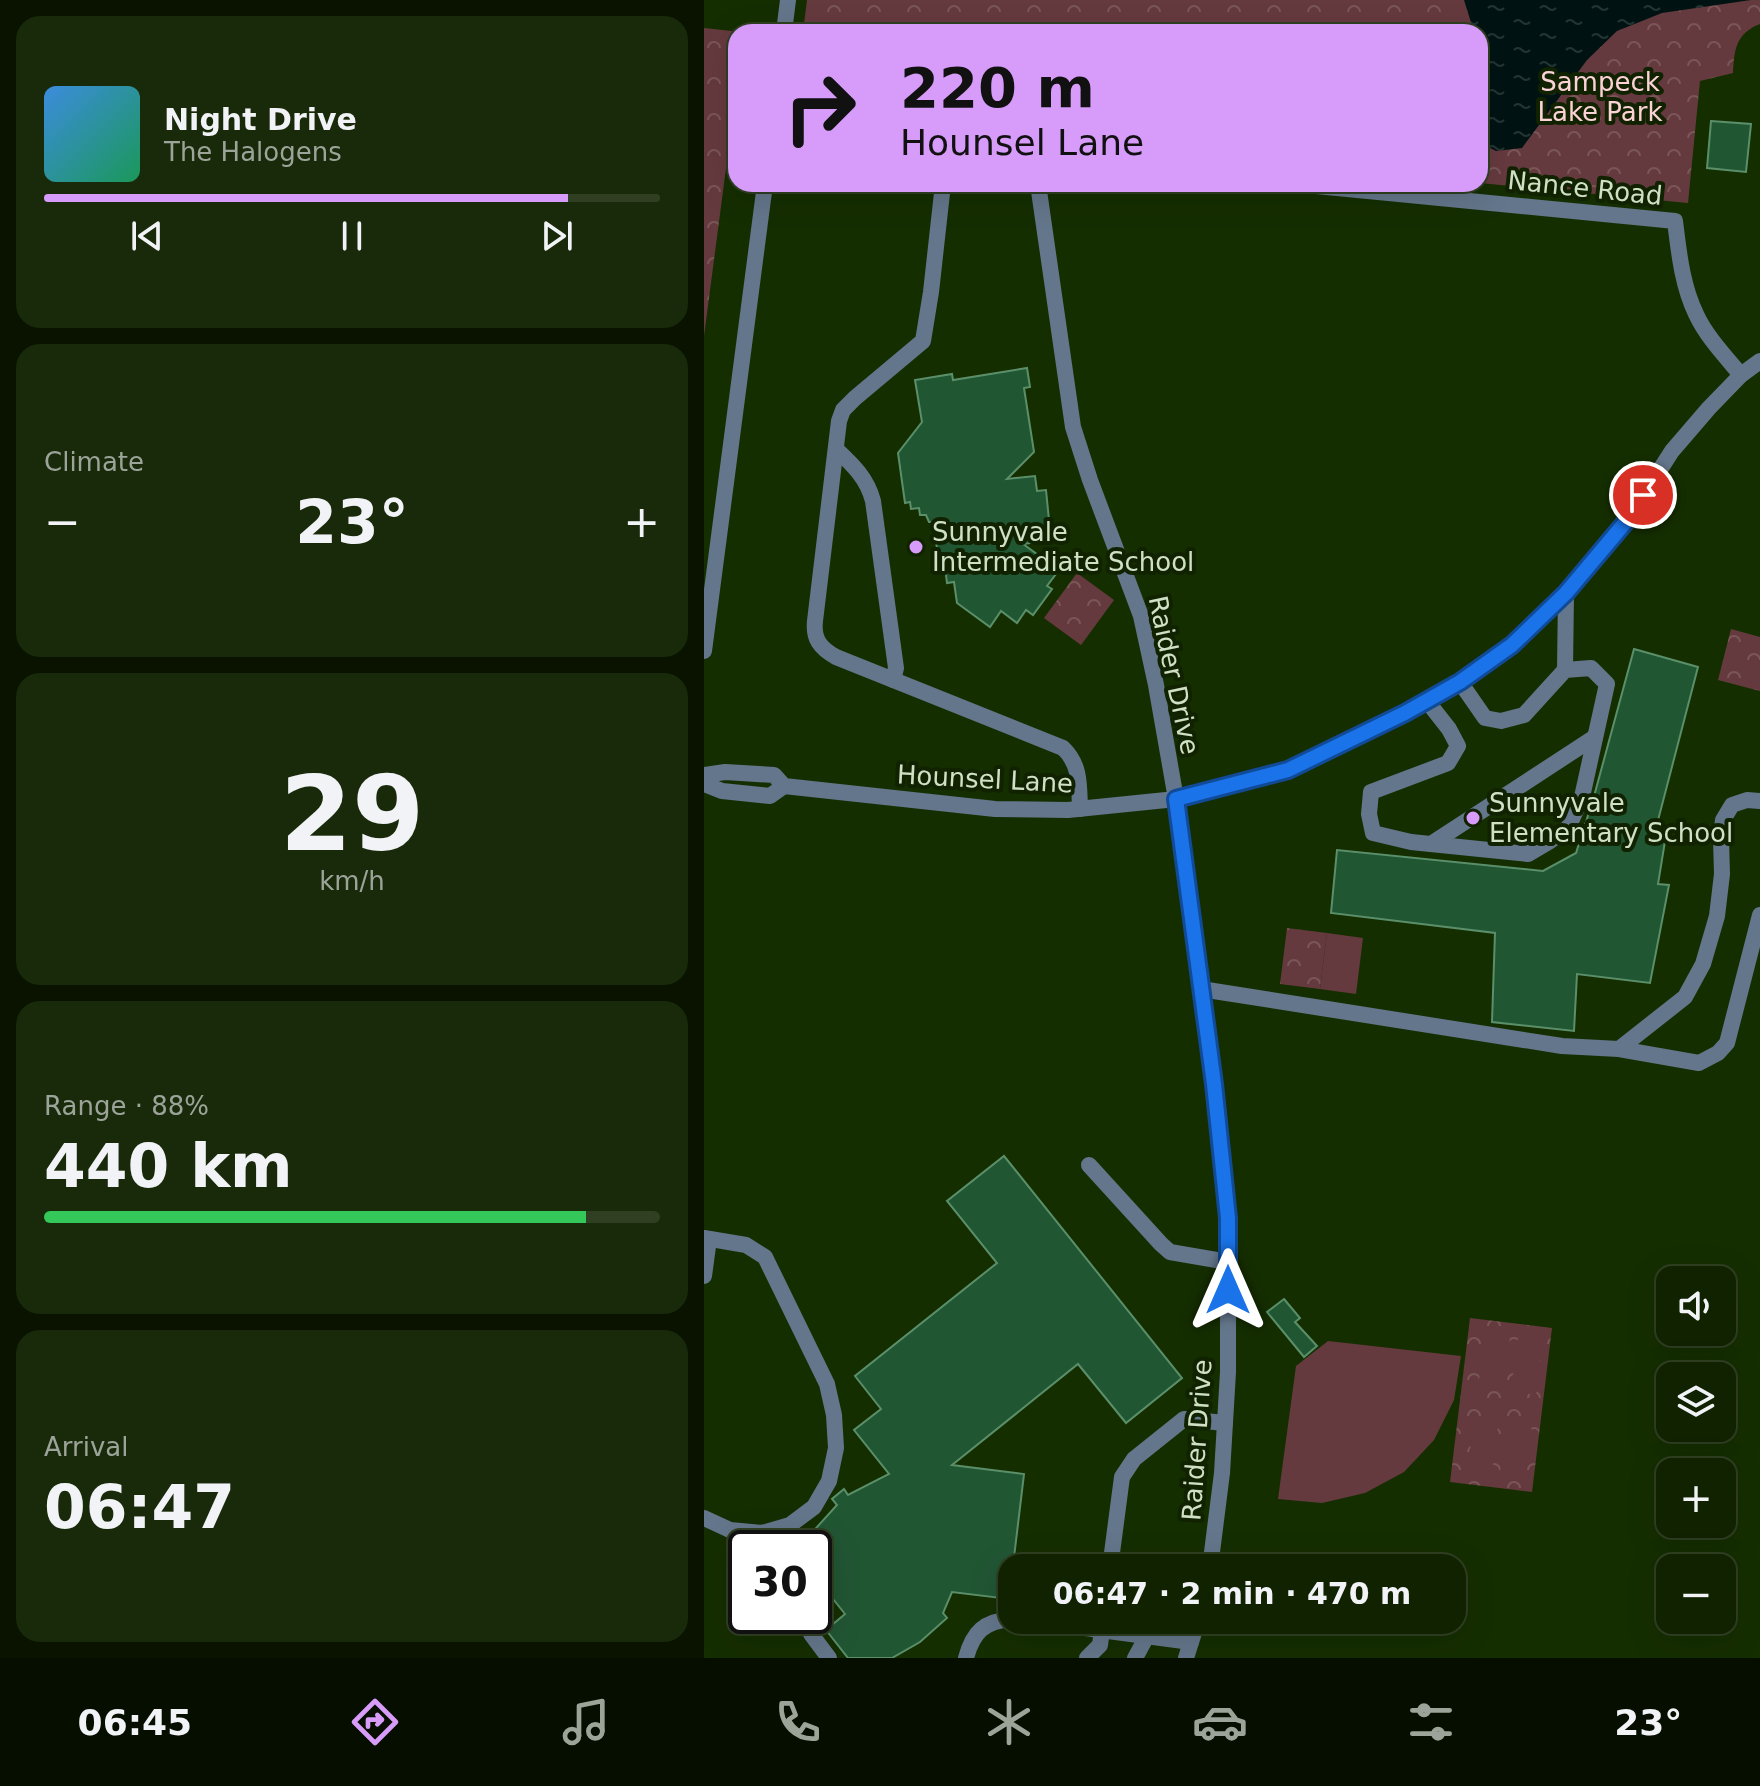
<!DOCTYPE html>
<html lang="en">
<head>
<meta charset="utf-8">
<style>
  :root { --surface:#102200; --page:#192a0a; --text:#f1f3f6; --muted:#9ca499; --line:#303f22; --accent:#d79bf9 }
  body { margin:0; font-family:"DejaVu Sans",sans-serif; background:var(--page); color:var(--text); height:100vh; display:flex; flex-direction:column; font-size:30px; white-space:nowrap }
  * { box-sizing:border-box; margin:0 }
  p { font-size:26px; color:var(--muted) }
  .icon { flex:none; width:44px; height:44px; fill:none; stroke:currentColor; stroke-width:2; stroke-linecap:round; stroke-linejoin:round }
  .map { position:relative; flex:1; overflow:hidden }
  .details { display:flex; flex-direction:column; gap:16px; padding:16px; background:#091300; width:704px }
  .details>* { flex:none }
  .banner { position:absolute; left:24px; top:24px; width:760px; height:168px; border-radius:24px; box-shadow:0 8px 32px #0002,0 0 0 2px var(--line); background:#d79bf9; color:#111; overflow:hidden }
  .buttons { position:absolute; left:952px; top:1266px; display:grid; gap:16px }
  .buttons a { display:grid; place-items:center; width:80px; height:80px; border-radius:16px; background:var(--surface); box-shadow:0 8px 32px #0002,0 0 0 2px var(--line); font-size:40px }
  .speed { position:absolute; left:24px; top:1530px; display:flex; gap:16px; font-size:40px; font-weight:700; text-align:center }
  .speed>* { display:grid; place-content:center; width:104px; height:104px; border-radius:50%; background:var(--surface); box-shadow:0 8px 32px #0002,0 0 0 2px var(--line); line-height:1 }
  .speed .limit { border:4px solid #111; border-radius:12px; background:#fff; color:#111 }
  .pin { position:absolute; display:grid; place-items:center; width:68px; height:68px; color:#fff; margin:-34px; border:4px solid #fff; border-radius:50%; box-shadow:0 2px 8px #0007 }
  .me { position:absolute; width:88px; margin:-44px; rotate:0deg; stroke-linejoin:round; filter:drop-shadow(0 0 6px #0008) }
  .turn { display:flex; align-items:center; gap:28px; height:168px; padding:0 40px; font-size:36px }
  .turn .icon { width:104px; height:104px; stroke-width:2.5 }
  .turn b { display:block; font-size:56px; line-height:68px }
  .big { font-size:60px; font-weight:700; line-height:1.1 }
  .details .tile { flex:1; display:flex; flex-direction:column; justify-content:center; gap:12px; min-width:0; padding:0 28px; border-radius:24px; background:var(--page) }
  .details .dial { align-items:center; gap:0 }
  .dial b { font-size:104px; line-height:1 }
  .song { display:flex; align-items:center; gap:24px }
  .cover { width:96px; height:96px; border-radius:12px; background:linear-gradient(135deg,hsl(210 70% 55%),hsl(150 70% 35%)) }
  .played { height:8px; border-radius:4px; background:linear-gradient(90deg,var(--accent) 85%,var(--line) 85%) }
  .keys { display:flex; justify-content:space-around; direction:ltr }
  .heat { display:flex; justify-content:space-between; align-items:center; font-size:44px; direction:ltr }
  .charge { height:12px; border-radius:6px; background:linear-gradient(90deg,#34c759 88%,var(--line) 0) }
  .trip { position:absolute; left:294px; top:1554px; width:468px; height:80px; border-radius:24px; background:var(--surface); box-shadow:0 8px 32px #0002,0 0 0 2px var(--line); font-weight:700; line-height:80px; text-align:center }
  .dock { display:flex; height:128px; justify-content:space-around; align-items:center; background:#060e00; color:var(--muted) }
  .dock .icon { width:56px; height:56px }
  .dock .selected { color:var(--accent) }
  .dock b { font-size:36px; color:var(--text) }
  main { display:flex; flex:1; min-height:0 }
  .map>svg:first-child { display:block }
  .park { fill:url(#park-crowns) }
  .pitch { fill:#653a3f }
  .water { fill:url(#water-ripples) }
  .building { fill:#215633; stroke:#5a8f6a; stroke-width:2 }
  .lines { fill:none; stroke-linecap:round; stroke-linejoin:round }
  .minor { stroke:#64768b; stroke-width:16 }
  .route-casing { stroke:#114b97; stroke-width:20 }
  .route { stroke:#1a73e8; stroke-width:14 }
  .poi-dot { fill:#d79bf9; stroke:#102200; stroke-width:3 }
  .labels { text-anchor:middle; dominant-baseline:central; stroke-width:8; stroke-linejoin:round; paint-order:stroke }
  .park-label { font-size:26px; fill:#fbd2d5; stroke:#102200 }
  .street-label { font-size:26px; fill:#cfe0c5; stroke:#102200 }
  .poi-label { font-size:26px; fill:#cfe0c5; stroke:#102200; text-anchor:start }
</style>
</head>
<body>
<main>
<section class="details">
<div class="tile">
<div class="song"><i class="cover"></i><div><b>Night Drive</b><p>The Halogens</p></div></div>
<div class="played"></div>
<div class="keys"><svg class="icon" aria-label="previous" viewBox="0 0 24 24"><path d="M18 5L8 12l10 7zM5 5v14"/></svg><svg class="icon" aria-label="pause" viewBox="0 0 24 24"><path d="M8 5v14M16 5v14"/></svg><svg class="icon" aria-label="next" viewBox="0 0 24 24"><path d="M6 5l10 7-10 7zM19 5v14"/></svg></div>
</div>
<div class="tile"><p>Climate</p>
<div class="heat"><a>−</a><b class="big">23°</b><a>+</a></div>
</div>
<div class="tile dial"><b>29</b><p>km/h</p></div>
<div class="tile"><p>Range · 88%</p><b class="big">440 km</b><div class="charge"></div></div>
<div class="tile"><p>Arrival</p><b class="big">06:47</b></div>
</section>
<div class="map">
<svg width="1056" height="1658" viewBox="0 0 1056 1658">
  <defs>
    <pattern id="park-crowns" width="20" height="18" patternUnits="userSpaceOnUse" patternTransform="scale(2)"><rect width="20" height="18" fill="#653a3f"/><path d="M2 6a3 3 0 1 1 6 0M12 15a3 3 0 1 1 6 0" fill="none" stroke="#7a5659"/></pattern>
    <pattern id="water-ripples" width="26" height="14" patternUnits="userSpaceOnUse" patternTransform="scale(2)"><rect width="26" height="14" fill="#001312"/><path d="M2 4q2-2 4 0t4 0M15 11q2-2 4 0t4 0" fill="none" stroke="#243533"/></pattern>
  </defs>
  <rect width="100%" height="100%" fill="#152e00"/>
  <g class="park">
    <path d="M103,0h953v24c-24,9 -26,26 -27,49l-33,8 -12,122 -208,-20v-151h-677z"/>
    <polygon points="0,28 37,32 32,32 32,92 0,336"/>
    <polygon points="373,573 410,600 377,645 340,618"/>
    <polygon points="1027,629 1056,637 1056,691 1014,680"/>
    <polygon points="583,928 623,933 616,989 576,984"/>
    <polygon points="766,1318 848,1328 828,1492 746,1482"/>
  </g>
  <g class="pitch">
    <polygon points="623,933 659,938 652,994 616,989"/>
    <polygon points="781,1334 806,1337 799,1391 774,1388"/>
    <polygon points="814,1338 839,1341 832,1395 807,1392"/>
    <polygon points="624,1341 757,1356 750,1400 730,1440 700,1472 661,1493 618,1503 574,1499 592,1366"/>
    <polygon points="770,1416 795,1419 788,1473 764,1470"/>
    <polygon points="803,1420 828,1423 821,1477 796,1474"/>
  </g>
  <polygon class="water" points="760,0 1047,0 958,13 913,31 883,60 818,148 792,151 776,143 776,32 770,32"/>
  <g class="building">
    <polygon points="1007,121 1047,124 1042,172 1003,168"/>
    <polygon points="323,368 326,387 320,388 330,452 303,479 331,476 333,491 342,490 345,520 340,521 342,541 319,544 355,570 343,586 348,589 329,615 322,610 313,623 297,611 286,627 253,603 250,582 243,583 241,567 236,568 229,522 225,522 222,515 216,515 215,508 207,509 206,502 201,503 194,453 218,422 211,380 248,374 249,380"/>
    <polygon points="930,649 994,667 952,828 963,829 954,884 965,885 946,983 873,974 870,1031 788,1022 791,933 627,913 633,850 839,871 872,853 889,800"/>
    <polygon points="300,1156 478,1378 422,1423 374,1364 248,1465 320,1474 305,1599 248,1592 239,1613 243,1618 216,1642 188,1658 144,1658 122,1630 141,1614 117,1584 110,1590 110,1548 90,1548 104,1537 133,1505 128,1499 140,1489 144,1495 185,1474 150,1430 177,1409 151,1376 293,1263 243,1201"/>
    <polygon points="580,1299 596,1318 591,1322 613,1346 600,1357 563,1312"/>
  </g>
  <g class="lines">
    <g class="minor">
      <polyline points="80,32 84,0"/>
      <path d="M239,184l-12,108 -8,49 -68,57 -12,12 -4,11 -24,200c-2,18 5,27 21,36l227,91c18,17 16,38 17,61"/>
      <polyline points="334,184 369,427 386,480 437,616 452,685 472,799 510,1084 524,1218 524,1372 518,1473 506,1568"/>
      <path d="M592,184l379,37c4,32 7,64 21,93 10,22 29,42 45,61"/>
      <path d="M132,449c17,16 31,29 37,52l23,167 -3,12"/>
      <polyline points="0,651 61,184"/>
      <polyline points="861,670 862,593"/>
      <polyline points="723,701 745,729 754,746 744,763 667,792 665,814 669,833 707,842 824,854 846,841 864,828 878,797 903,684 887,668 861,670 820,715 797,721 781,718 756,682"/>
      <polyline points="0,775 21,772 70,775 80,786 291,809 364,810 472,799 584,770 701,713 756,682 808,645 862,593 886,566 925,518 968,451 1005,408 1037,375 1056,361"/>
      <polyline points="0,784 18,791 66,796 80,786"/>
      <polyline points="727,844 891,737"/>
      <polyline points="497,989 858,1046 915,1049 995,1063 1014,1053 1023,1043 1056,915"/>
      <polyline points="915,1049 981,997 999,964 1013,916 1018,874 1017,838 1019,820 1028,805 1043,800 1056,801"/>
      <polyline points="385,1165 457,1244 466,1252 524,1262"/>
      <polyline points="0,1238 42,1245 61,1257 123,1384 130,1415 132,1448 125,1481 110,1507 86,1525 58,1533 26,1530 0,1518"/>
      <polyline points="0,1276 5,1239"/>
      <polyline points="406,1568 418,1477 430,1459 480,1419 521,1423"/>
      <polyline points="321,1620 487,1642"/>
      <polyline points="107,1634 125,1658"/>
      <path d="M262,1658c7,-26 18,-37 46,-39"/>
      <polyline points="383,1658 396,1645 399,1622"/>
      <polyline points="431,1658 443,1636"/>
      <polyline points="482,1658 494,1620"/>
    </g>
  </g>
  <g class="lines">
    <defs>
      <polyline id="route" points="524,1290 524,1218 510,1084 472,799 584,770 701,713 756,682 808,645 862,593 925,518 939,495"/>
    </defs>
    <use href="#route" class="route-casing"/>
    <use href="#route" class="route"/>
  </g>
  <g class="poi-dot">
    <circle cx="212" cy="547" r="8"/>
    <circle cx="769" cy="818" r="8"/>
  </g>
  <g class="labels">
    <g class="park-label">
      <text x="896" y="82">Sampeck<tspan x="896" dy="30">Lake Park</tspan></text>
    </g>
    <g class="street-label">
      <text transform="translate(881 188) rotate(6)">Nance Road</text>
      <text transform="translate(470 675) rotate(78)">Raider Drive</text>
      <text transform="translate(281 779) rotate(3)">Hounsel Lane</text>
      <text transform="translate(493 1440) rotate(-86)">Raider Drive</text>
    </g>
    <g class="poi-label">
      <text x="228" y="532">Sunnyvale<tspan x="228" dy="30">Intermediate School</tspan></text>
      <text x="785" y="803">Sunnyvale<tspan x="785" dy="30">Elementary School</tspan></text>
    </g>
  </g>
</svg>
<div class="buttons">
<a><svg class="icon" aria-label="sound" viewBox="0 0 24 24"><path d="M4 9h4l5-4v14l-5-4H4zM17 9q2 3 0 6"/></svg></a>
<a><svg class="icon" aria-label="layers" viewBox="0 0 24 24"><path d="M12 4l9 5-9 5-9-5zM3 14l9 5 9-5"/></svg></a>
<a>+</a>
<a>−</a>
</div>
<div class="speed"><div class="limit">30</div></div>
<div class="pin" style="left:939px;top:495px;background:#d93025"><svg class="icon" aria-label="arrive" viewBox="0 0 24 24"><path d="M6 21V4h12l-3 4 3 4H6"/></svg></div>
<svg class="me" style="left:524px;top:1290px" viewBox="-20 -20 40 40"><path d="M0-17L14 15 0 8-14 15z" fill="#1a73e8" stroke="#fff" stroke-width="4"/></svg>
<div class="trip">06:47 · 2 min · 470 m</div>
<div class="banner">
<div class="turn"><svg class="icon" aria-label="right" viewBox="0 0 24 24"><path d="M7 20v-9h11M14 6l5 5-5 5"/></svg><div><b>220 m</b>Hounsel Lane</div></div>
</div>
</div>
</main>
<nav class="dock">
<b>06:45</b>
<svg class="icon selected" aria-label="directions" viewBox="0 0 24 24"><path d="M12 3l9 9-9 9-9-9zM9 14v-3h6M13 9l2 2-2 2"/></svg>
<svg class="icon" aria-label="music" viewBox="0 0 24 24"><path d="M9 18V5l10-2v13"/><circle cx="6" cy="18" r="3"/><circle cx="16" cy="16" r="3"/></svg>
<svg class="icon" aria-label="phone" viewBox="0 0 24 24"><path d="M5 4h4l2 5-3 2q2 4 5 5l2-3 5 2v4C11 20 4 13 5 4z"/></svg>
<svg class="icon" aria-label="climate" viewBox="0 0 24 24"><path d="M12 3v18M4 7l16 10M4 17L20 7"/></svg>
<svg class="icon" aria-label="car" viewBox="0 0 24 24"><path d="M5 17H2v-5l4-1 3-4h7l3 4 3 1v5h-3M9 17h6M6 11h13"/><circle cx="7" cy="17" r="2"/><circle cx="17" cy="17" r="2"/></svg>
<svg class="icon" aria-label="filters" viewBox="0 0 24 24"><path d="M4 7h16M4 17h16"/><circle cx="9" cy="7" r="2"/><circle cx="15" cy="17" r="2"/></svg>
<b>23°</b>
</nav>
</body>
</html>
